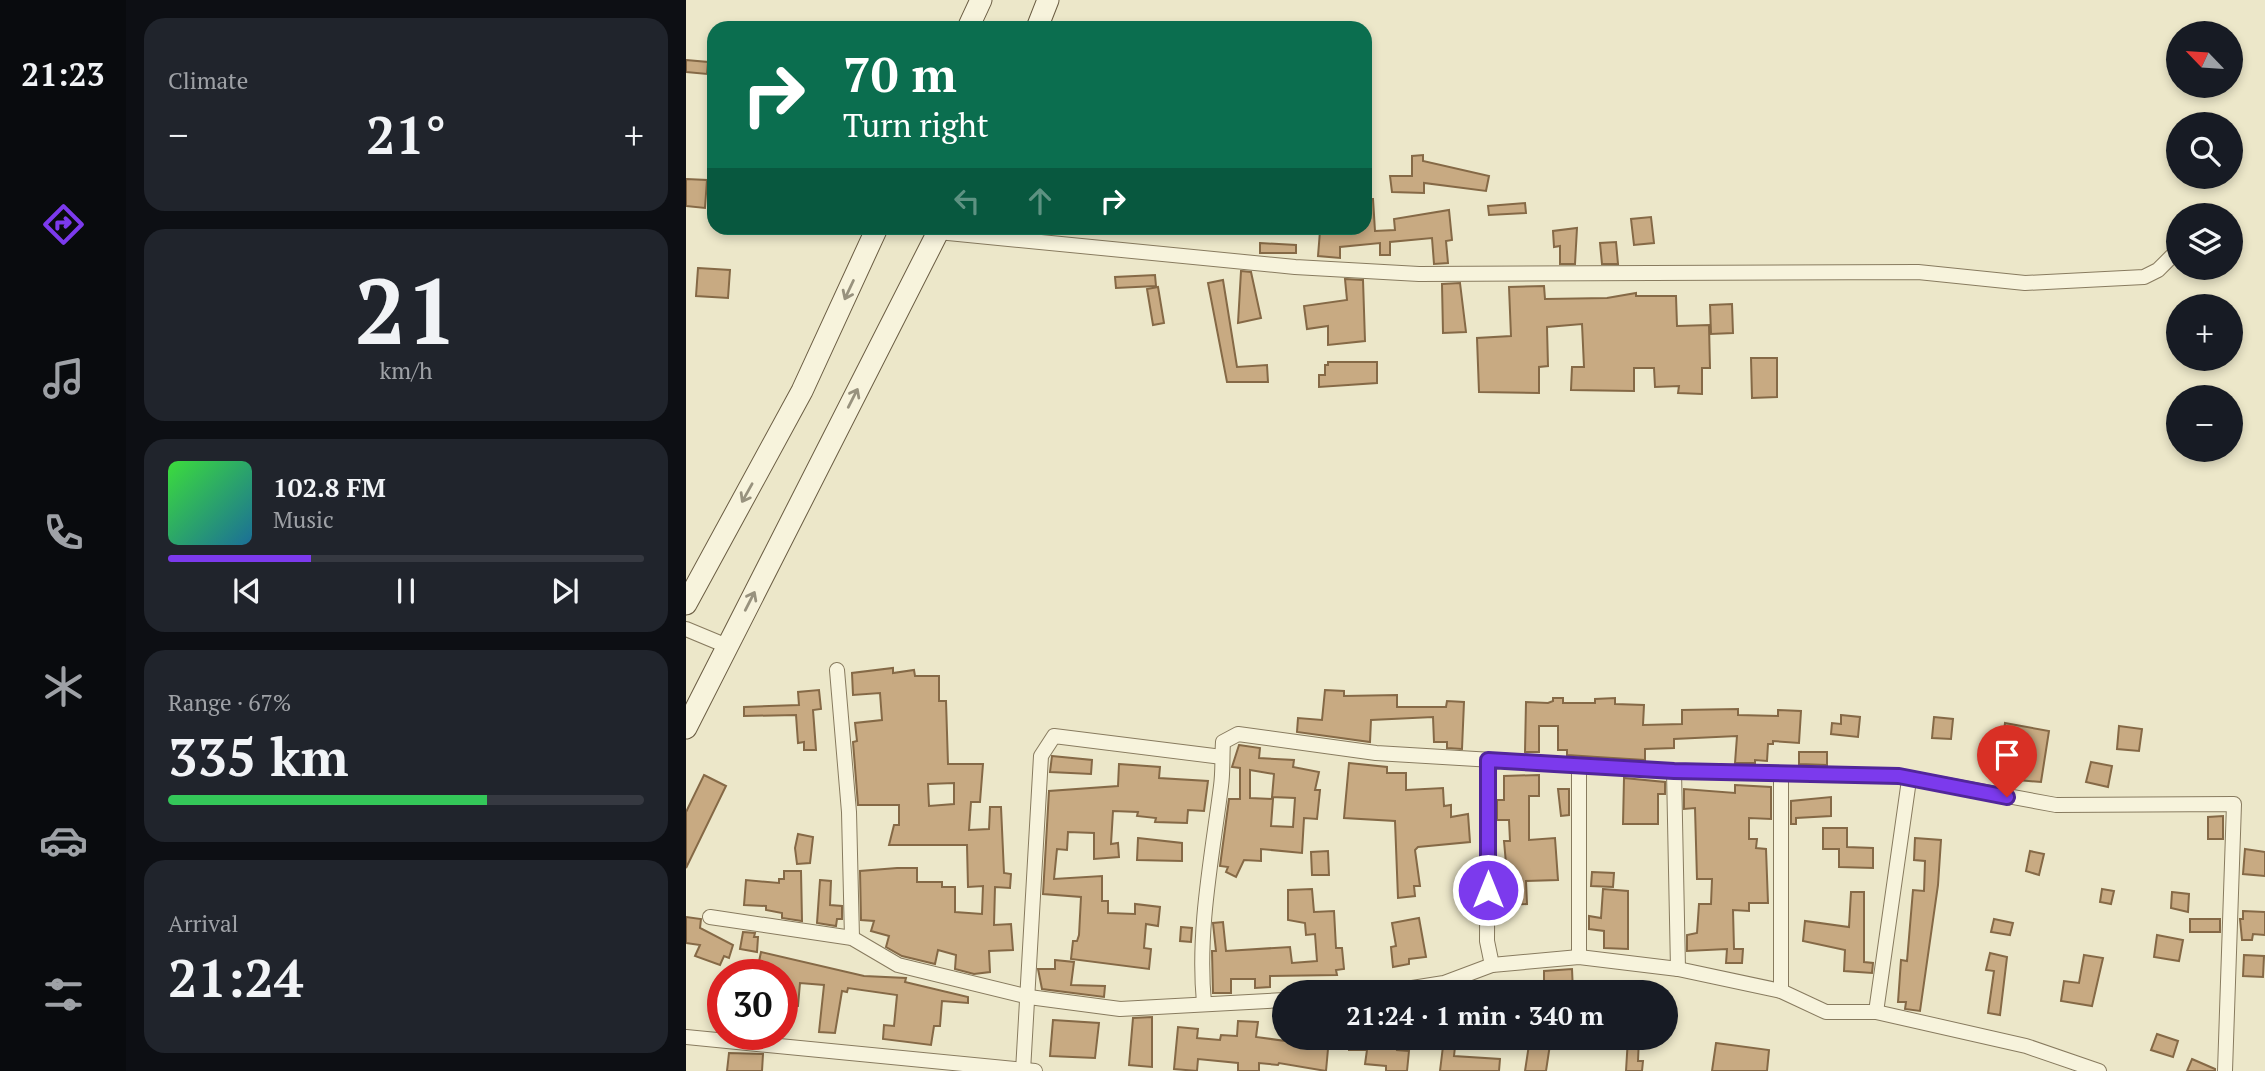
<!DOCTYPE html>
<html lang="en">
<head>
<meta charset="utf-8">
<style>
  :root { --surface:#171b24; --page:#20242c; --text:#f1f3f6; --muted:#9ea1a6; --line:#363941; --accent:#7c3aed }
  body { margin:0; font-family:"PT Serif",serif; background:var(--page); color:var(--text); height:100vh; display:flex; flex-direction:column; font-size:26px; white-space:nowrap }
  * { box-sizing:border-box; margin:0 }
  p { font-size:23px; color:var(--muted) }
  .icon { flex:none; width:38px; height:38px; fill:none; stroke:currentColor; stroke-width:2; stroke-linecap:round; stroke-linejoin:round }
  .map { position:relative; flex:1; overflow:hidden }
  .details { display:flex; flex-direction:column; gap:18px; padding:18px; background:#0d0f14; width:560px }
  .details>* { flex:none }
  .banner { position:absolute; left:21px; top:21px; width:665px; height:214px; border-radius:21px; box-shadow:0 4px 10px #0003; background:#0b6e4f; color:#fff; overflow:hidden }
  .needle { width:46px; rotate:295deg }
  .tools { position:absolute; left:1480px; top:21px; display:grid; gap:14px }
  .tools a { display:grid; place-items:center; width:77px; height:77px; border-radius:50%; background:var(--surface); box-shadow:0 4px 10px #0003; font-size:35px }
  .speed { position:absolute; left:21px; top:959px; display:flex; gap:14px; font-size:35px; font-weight:700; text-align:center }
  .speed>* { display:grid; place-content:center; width:91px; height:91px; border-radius:50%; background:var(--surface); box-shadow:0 4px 10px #0003; line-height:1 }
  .speed .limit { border:10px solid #d22; background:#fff; color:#111 }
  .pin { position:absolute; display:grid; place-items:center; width:60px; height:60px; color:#fff; margin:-72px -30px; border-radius:50% 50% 50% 0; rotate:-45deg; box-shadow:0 0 7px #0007 }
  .pin .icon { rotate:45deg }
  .me { position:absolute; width:77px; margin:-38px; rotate:0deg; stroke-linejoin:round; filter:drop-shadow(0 0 5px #0008) }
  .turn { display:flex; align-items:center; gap:24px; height:147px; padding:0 21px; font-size:32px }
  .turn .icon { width:91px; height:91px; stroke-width:2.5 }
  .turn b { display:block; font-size:49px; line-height:60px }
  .lanes { display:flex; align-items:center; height:66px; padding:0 21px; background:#0003; justify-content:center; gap:35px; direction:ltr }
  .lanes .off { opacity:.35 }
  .big { font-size:52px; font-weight:600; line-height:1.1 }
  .details .widget { flex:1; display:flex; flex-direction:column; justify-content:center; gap:10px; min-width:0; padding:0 24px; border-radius:21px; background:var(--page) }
  .details .dial { align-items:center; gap:0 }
  .dial b { font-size:91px; line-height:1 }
  .song { display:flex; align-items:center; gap:21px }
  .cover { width:84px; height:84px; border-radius:10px; background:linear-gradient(135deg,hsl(120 70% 55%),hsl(200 70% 35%)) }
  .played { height:7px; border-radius:4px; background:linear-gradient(90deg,var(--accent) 30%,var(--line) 30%) }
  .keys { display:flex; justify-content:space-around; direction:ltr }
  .heat { display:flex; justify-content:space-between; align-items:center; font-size:38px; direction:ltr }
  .charge { height:10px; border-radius:5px; background:linear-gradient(90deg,#34c759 67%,var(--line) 0) }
  .trip { position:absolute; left:586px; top:980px; width:406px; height:70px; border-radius:35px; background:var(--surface); box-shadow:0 4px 10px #0003; font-weight:600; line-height:70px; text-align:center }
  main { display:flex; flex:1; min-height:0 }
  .tabs { display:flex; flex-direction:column; width:126px; justify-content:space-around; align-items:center; background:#090b0e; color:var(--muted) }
  .tabs .icon { width:49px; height:49px }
  .tabs .current { color:var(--accent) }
  .tabs b { font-size:32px; color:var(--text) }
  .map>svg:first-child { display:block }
  .building { fill:#c8aa82; stroke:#856946; stroke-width:2; fill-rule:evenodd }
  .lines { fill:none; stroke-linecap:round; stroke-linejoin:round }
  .street-casing { stroke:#887b5f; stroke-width:16 }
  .secondary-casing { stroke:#6a5c42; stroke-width:23 }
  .street { stroke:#f7f3dc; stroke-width:14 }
  .secondary { stroke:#f7f3dc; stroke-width:21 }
  .oneway { stroke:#98927e }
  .route-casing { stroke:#51269a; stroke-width:18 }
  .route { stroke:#7c3aed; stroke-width:12 }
</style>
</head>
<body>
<main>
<nav class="tabs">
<b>21:23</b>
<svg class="icon current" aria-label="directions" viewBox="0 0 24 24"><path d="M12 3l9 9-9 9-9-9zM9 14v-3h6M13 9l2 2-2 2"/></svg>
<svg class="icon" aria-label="music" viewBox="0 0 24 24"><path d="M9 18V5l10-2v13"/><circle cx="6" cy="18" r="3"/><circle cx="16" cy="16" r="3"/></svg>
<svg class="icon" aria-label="phone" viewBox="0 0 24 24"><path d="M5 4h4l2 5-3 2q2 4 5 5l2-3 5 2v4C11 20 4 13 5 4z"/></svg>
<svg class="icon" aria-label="climate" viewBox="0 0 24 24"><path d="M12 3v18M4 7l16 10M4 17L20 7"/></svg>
<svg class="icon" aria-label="car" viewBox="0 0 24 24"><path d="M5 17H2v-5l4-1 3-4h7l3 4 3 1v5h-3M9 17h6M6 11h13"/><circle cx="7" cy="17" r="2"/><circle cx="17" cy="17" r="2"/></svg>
<svg class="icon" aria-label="filters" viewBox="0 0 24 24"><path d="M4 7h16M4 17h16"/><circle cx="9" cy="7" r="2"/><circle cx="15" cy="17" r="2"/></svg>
</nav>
<section class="details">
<div class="widget"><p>Climate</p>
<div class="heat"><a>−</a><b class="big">21°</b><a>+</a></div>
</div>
<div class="widget dial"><b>21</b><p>km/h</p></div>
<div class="widget">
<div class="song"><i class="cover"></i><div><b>102.8 FM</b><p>Music</p></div></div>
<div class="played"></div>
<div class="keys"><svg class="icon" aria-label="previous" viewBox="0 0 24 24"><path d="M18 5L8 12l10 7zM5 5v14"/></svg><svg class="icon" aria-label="pause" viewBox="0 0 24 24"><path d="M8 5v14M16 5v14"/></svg><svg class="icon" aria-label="next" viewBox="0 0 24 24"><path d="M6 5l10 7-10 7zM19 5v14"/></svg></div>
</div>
<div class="widget"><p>Range · 67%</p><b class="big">335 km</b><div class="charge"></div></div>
<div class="widget"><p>Arrival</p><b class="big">21:24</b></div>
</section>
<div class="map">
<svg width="1579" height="1071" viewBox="0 0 1579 1071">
  <rect width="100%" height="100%" fill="#ece7c9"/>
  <g class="building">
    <polygon points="0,60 22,62 21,74 0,72"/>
    <polygon points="737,155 737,161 803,176 800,191 738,183 738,193 706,192 704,176 726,176 726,156"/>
    <polygon points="0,179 21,180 19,208 0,206"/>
    <polygon points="679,199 687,199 689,231 709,230 708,219 763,210 766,240 760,241 762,263 748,264 746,238 704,242 704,255 694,255 694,243 654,247 654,258 632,256 634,231 659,232 659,228 679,228"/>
    <polygon points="839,203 840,213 803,215 802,206"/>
    <polygon points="965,217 968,243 948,245 945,219"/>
    <polygon points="891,228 889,264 874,264 874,246 868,247 867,231"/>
    <polygon points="930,242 932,264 916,264 914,243"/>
    <polygon points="574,243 610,245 610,253 574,253"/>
    <polygon points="12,268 44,270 42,298 10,296"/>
    <polygon points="555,271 565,272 575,318 552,323"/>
    <polygon points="469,275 470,286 430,288 429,277"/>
    <polygon points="659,279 677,280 679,341 642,345 642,326 621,329 618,306 661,300"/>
    <polygon points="537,280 551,367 581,365 582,382 541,382 522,283"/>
    <polygon points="774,283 780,332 757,333 756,284"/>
    <polygon points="858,286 859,299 921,298 950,293 950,296 990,296 991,326 1023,325 1024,368 1016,368 1016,394 992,393 993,386 969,387 968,368 948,368 948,391 885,390 886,367 898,367 896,324 861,327 862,366 853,367 853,393 793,392 791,338 825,336 823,287"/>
    <polygon points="472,287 478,323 467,325 461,289"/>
    <polygon points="1046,304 1047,333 1025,334 1024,305"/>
    <polygon points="1065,358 1091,358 1091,397 1066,398"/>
    <polygon points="642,362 691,362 691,383 633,387 633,375 639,375 639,365 642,365"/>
    <path d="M207,668v5l21,-3 1,6h24v25h7l2,63h35l-3,38h-9l-2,28 20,-1 1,-22h11l3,66 7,1 -1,14 -15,-1 -1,38 17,-1 2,26 -24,1 1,21 -16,2 -19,-5 1,-14 -18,-5 -3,14 -33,-8 -16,-9 3,-11 -18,-5 3,-10 -13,-1 -1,-49 37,-3h20v14h25v5h13v25l27,2 1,-28 -15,1 -1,-42h-78l5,-20h5v-20h-41l-5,-63 4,-1 -2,-18 27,-3 -2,-27 -27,2 -1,-22zM268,783v21l-25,2 -1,-22z"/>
    <polygon points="133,690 135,709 127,710 130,750 118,750 118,742 112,743 110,715 58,716 58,707 113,705 112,692"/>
    <polygon points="639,690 658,691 658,696 711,695 711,707 760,707 761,701 778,702 776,749 761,748 761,742 748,742 747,717 685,720 684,742 611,732 612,718 636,720"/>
    <polygon points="867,698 877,698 877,703 909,703 909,699 929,698 929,704 958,705 957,725 996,724 996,710 1052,709 1052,715 1092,716 1092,710 1115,711 1113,743 1087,741 1087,744 1082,744 1081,761 1069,760 1069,763 1049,763 1051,736 988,739 988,748 959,749 959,760 911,757 881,755 881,750 872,750 872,726 853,726 853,752 839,752 840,702 862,703 867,701"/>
    <polygon points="1155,715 1174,717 1172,737 1145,734 1146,723 1155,724"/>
    <polygon points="1248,717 1267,719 1265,739 1246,738"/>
    <polygon points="1319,723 1363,731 1355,782 1332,780 1335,748 1316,746"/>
    <polygon points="1433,726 1456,729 1453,751 1431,749"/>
    <path d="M553,745l21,3 -1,10 35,2 -1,7 26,5 -4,18h5l-3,29 -13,-1 -2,35 -41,-4v12l-17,-1 -8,17 -10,-5 2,-5 -8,-1 9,-67h11v-31l-8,-1zM564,770l24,4 -2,23 23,1 -2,29 -22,-1 2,-27 -23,-1z"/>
    <polygon points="1113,752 1141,752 1141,765 1113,764"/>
    <polygon points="366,756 406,760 405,774 364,772"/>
    <polygon points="1405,762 1426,766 1422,787 1400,782"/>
    <polygon points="663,763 701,767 701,773 720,773 720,790 757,788 758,806 765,805 765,817 782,814 784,842 732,847 729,850 734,886 728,886 729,896 712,898 709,821 658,818"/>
    <polygon points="433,764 474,767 473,778 522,781 518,811 502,810 501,823 469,822 470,818 451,816 452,812 427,811 425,844 432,843 433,857 408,859 408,833 382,832 381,850 371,849 368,879 416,876 416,901 422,901 422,913 449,914 449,904 474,907 472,926 460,924 458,948 465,949 463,969 385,959 387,941 391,941 393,935 395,897 357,894 363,791 432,786"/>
    <polygon points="18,775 40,786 0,868 0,812"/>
    <polygon points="853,775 853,796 843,796 843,840 869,838 872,880 840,881 841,904 817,905 816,886 822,886 818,841 824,841 823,820 811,820 811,800 818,800 818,776"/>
    <polygon points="938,778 979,782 979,794 972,794 972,824 937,824"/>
    <polygon points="1049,785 1085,787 1085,819 1063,818 1063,839 1071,839 1070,848 1080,849 1082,903 1063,903 1063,911 1047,910 1048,949 1057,949 1056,963 1040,963 1041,949 1001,951 1001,935 1011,933 1013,904 1025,904 1026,879 1011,879 1009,808 998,809 998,789 1049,793"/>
    <polygon points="872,789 883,789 883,815 875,816"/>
    <polygon points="1145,797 1145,816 1110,818 1110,824 1105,824 1105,801"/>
    <polygon points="1537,816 1537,839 1522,839 1522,817"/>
    <polygon points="1137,828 1161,828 1161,847 1187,848 1187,868 1153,867 1153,849 1137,849"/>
    <polygon points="112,834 127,837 124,863 111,864 109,848"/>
    <polygon points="452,838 496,843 496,861 451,860"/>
    <polygon points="1229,838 1255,840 1252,885 1234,1011 1219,1009 1220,1002 1212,1002 1215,960 1221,961 1227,890 1238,891 1239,861 1228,860"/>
    <polygon points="1559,849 1579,852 1579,876 1557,874"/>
    <polygon points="642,851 643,875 626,875 625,852"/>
    <polygon points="1344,851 1358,854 1353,875 1340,871"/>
    <polygon points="98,871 115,871 116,921 96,918 96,913 80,910 80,906 58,905 60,880 93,883 93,879 98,879"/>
    <polygon points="906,872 928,873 927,887 905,886"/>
    <polygon points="134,880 145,881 144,905 156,906 156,919 151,919 150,926 131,923"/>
    <polygon points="626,889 628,912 648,911 650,948 656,948 658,969 650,970 651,975 584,976 584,987 569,988 569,979 545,979 545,993 527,993 526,951 530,951 527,923 537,922 540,951 604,947 606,963 631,961 629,934 620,935 619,923 602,920 602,890"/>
    <polygon points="917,889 942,891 942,949 918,948 918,931 903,929 903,916 915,918"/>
    <polygon points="1416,889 1428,891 1425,904 1414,902"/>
    <polygon points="1165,892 1178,892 1178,962 1187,963 1186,973 1158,971 1159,950 1117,941 1119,921 1163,927"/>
    <polygon points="1486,892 1503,894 1502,912 1485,908"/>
    <polygon points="1557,911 1579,912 1579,935 1567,934 1566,940 1556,940 1554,919 1557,919"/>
    <polygon points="0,917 15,919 14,928 47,945 43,958 38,956 34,965 9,956 14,945 0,943"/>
    <polygon points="733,918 740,957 723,959 723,964 707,967 705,947 710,946 706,923"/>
    <polygon points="1308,919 1327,923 1324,935 1305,932"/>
    <rect x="1504" y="919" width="30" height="13"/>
    <polygon points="495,927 506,928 505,942 494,941"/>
    <polygon points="57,932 69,933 68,937 72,937 71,952 54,949"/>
    <polygon points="1471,935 1497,940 1493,961 1468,957"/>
    <polygon points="75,952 178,976 220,978 219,982 282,997 282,1003 256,1001 254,1026 248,1026 245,1045 197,1039 198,1025 208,1026 211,995 162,988 161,992 156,991 149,1033 133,1032 138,985 114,983 112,1006 96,1005 96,975 71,971"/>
    <polygon points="1304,953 1321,957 1314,1015 1302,1013 1308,971 1300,970"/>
    <polygon points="1398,955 1417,958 1406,1006 1375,1001 1378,981 1393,983"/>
    <polygon points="1558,955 1578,956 1577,977 1557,976"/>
    <polygon points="369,960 388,962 385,985 419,986 418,997 356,989 352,969 369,969"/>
    <polygon points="886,969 887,992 858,992 858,971"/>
    <polygon points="466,1017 466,1067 443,1065 447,1018"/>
    <polygon points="367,1020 413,1023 409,1058 364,1056"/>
    <polygon points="552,1021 572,1022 570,1037 600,1041 600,1038 643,1038 640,1071 593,1063 592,1065 573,1063 573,1071 552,1071 552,1063 512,1059 511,1071 488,1069 492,1027 512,1029 511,1038 534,1040 535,1035 551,1036"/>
    <polygon points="1471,1034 1492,1041 1487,1057 1465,1050"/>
    <polygon points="663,1038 712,1038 711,1050 723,1051 721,1071 700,1071 700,1066 679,1064 681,1050 663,1050"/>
    <polygon points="758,1038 770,1038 768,1056 814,1059 813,1071 754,1071"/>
    <polygon points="844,1038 865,1038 860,1071 839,1071"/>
    <polygon points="942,1038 953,1038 952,1061 957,1061 956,1071 940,1071"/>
    <polygon points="1030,1043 1083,1050 1081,1071 1026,1071"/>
    <polygon points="43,1053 77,1054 76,1071 41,1071"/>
    <polygon points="1506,1059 1529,1069 1529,1071 1501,1071"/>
  </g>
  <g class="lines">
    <defs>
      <g id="street">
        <polyline points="252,232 609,267 733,274 1232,272 1339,283 1458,277 1472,270 1493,249"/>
        <polyline points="0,629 41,646"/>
        <polyline points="151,670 163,812 166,938"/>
        <polyline points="802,760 801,941 806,965"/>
        <polyline points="893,765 893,957"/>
        <polyline points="988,771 992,969"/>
        <polyline points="1095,773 1095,991"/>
        <polyline points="24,917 166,938 212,965 343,997 434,1009 598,1000"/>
        <polyline points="701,992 758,983 806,965 893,957 992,969 1095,991 1140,1012 1190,1012 1340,1046 1413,1071"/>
        <path d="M518,1003c-7,-72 8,-146 17,-217 2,-14 1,-29 2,-44l15,-8 138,19 298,18 225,5 157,29 178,-1 -9,267"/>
        <polyline points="1190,1012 1223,780"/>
        <polyline points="0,1037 349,1071"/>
        <polyline points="337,1071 355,756 368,736 536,757"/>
      </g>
      <g id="secondary">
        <polyline points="282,28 295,0"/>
        <polyline points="351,28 362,0"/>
        <polyline points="0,604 116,391 191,228"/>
        <polyline points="0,728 254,228"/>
      </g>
    </defs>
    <use href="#street" class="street-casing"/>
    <use href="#secondary" class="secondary-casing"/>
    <use href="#street" class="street"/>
    <use href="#secondary" class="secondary"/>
  </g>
  <defs><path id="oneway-shaft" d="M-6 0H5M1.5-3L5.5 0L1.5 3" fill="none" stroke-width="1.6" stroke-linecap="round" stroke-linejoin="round" transform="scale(1.75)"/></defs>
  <g class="oneway">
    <use href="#oneway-shaft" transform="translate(163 290) rotate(115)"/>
    <use href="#oneway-shaft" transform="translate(167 398) rotate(-63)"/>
    <use href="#oneway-shaft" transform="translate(61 493) rotate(119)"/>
    <use href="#oneway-shaft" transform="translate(64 601) rotate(-63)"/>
  </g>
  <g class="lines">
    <defs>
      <polyline id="route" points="802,890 802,760 988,771 1213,776 1321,797"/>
    </defs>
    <use href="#route" class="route-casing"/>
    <use href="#route" class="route"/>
  </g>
</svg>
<div class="tools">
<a><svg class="needle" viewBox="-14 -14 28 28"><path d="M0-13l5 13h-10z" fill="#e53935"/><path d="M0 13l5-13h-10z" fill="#9ea1a6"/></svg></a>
<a><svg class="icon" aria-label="search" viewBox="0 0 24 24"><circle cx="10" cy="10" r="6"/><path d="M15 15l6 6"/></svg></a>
<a><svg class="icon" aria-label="layers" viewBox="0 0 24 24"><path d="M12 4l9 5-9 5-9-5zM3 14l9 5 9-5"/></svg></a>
<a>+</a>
<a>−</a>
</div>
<div class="speed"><div class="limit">30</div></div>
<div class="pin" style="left:1321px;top:797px;background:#d93025"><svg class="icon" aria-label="arrive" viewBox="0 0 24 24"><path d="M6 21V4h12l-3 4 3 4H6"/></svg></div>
<svg class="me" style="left:802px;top:890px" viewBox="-20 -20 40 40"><circle r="17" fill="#7c3aed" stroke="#fff" stroke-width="3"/><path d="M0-11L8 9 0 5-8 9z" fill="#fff"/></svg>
<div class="trip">21:24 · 1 min · 340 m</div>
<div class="banner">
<div class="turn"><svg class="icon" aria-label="right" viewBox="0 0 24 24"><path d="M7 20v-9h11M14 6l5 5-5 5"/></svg><div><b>70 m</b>Turn right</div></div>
<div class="lanes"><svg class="icon off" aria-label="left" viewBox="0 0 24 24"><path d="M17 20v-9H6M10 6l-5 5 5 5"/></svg><svg class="icon off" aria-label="ahead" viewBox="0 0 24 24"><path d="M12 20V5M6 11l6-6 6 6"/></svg><svg class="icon" aria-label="right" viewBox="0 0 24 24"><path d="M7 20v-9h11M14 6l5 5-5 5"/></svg></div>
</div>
</div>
</main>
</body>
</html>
